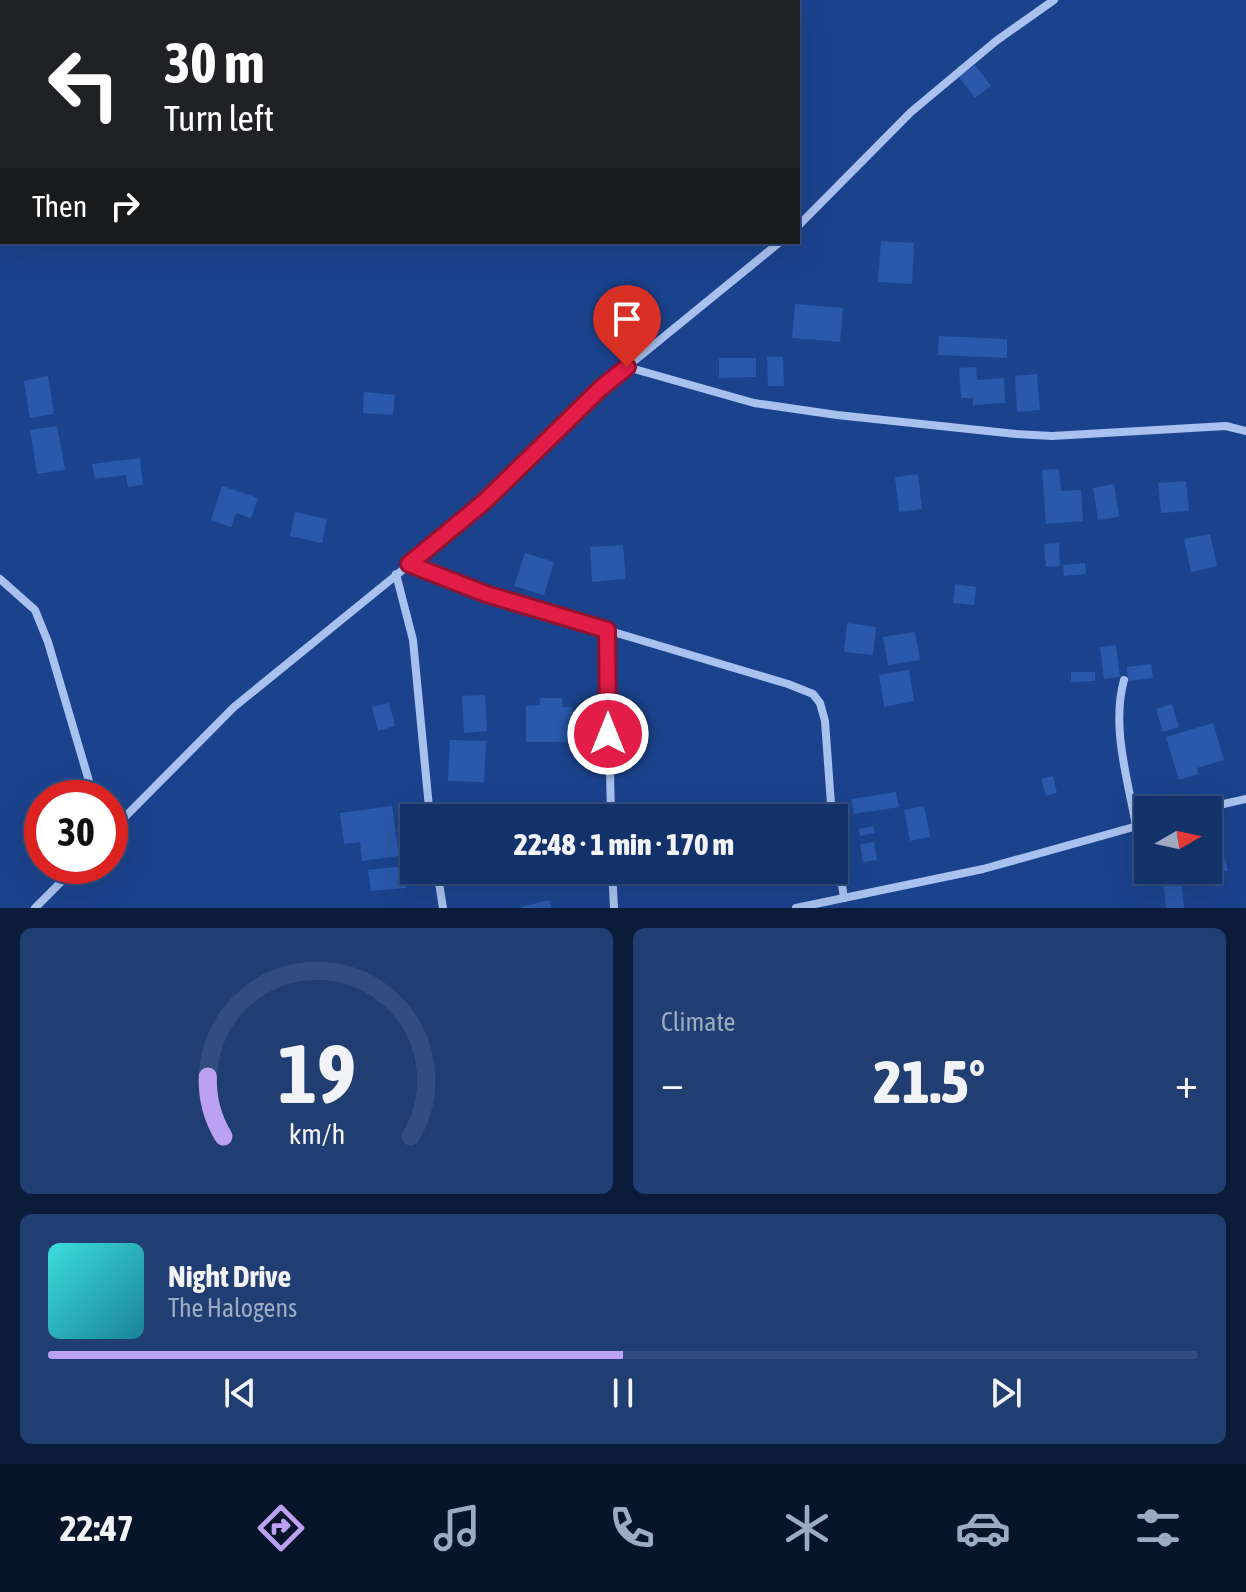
<!DOCTYPE html>
<html lang="en">
<head>
<meta charset="utf-8">
<style>
  :root { --surface:#14326a; --page:#213e72; --text:#f1f3f6; --muted:#9daac1; --line:#334d7e; --accent:#bca0f2 }
  body { margin:0; font-family:"Asap Condensed",sans-serif; background:var(--page); color:var(--text); height:100vh; display:flex; flex-direction:column; font-size:30px; white-space:nowrap }
  * { box-sizing:border-box; margin:0 }
  p { font-size:26px; color:var(--muted) }
  .icon { flex:none; width:44px; height:44px; fill:none; stroke:currentColor; stroke-width:2; stroke-linecap:round; stroke-linejoin:round }
  .map { position:relative; height:908px; overflow:hidden }
  .sheet { display:flex; flex-direction:column; gap:20px; padding:20px; background:#0b1c3a; flex:1 }
  .sheet>* { flex:none }
  .guide { position:absolute; left:0px; top:0px; width:800px; height:244px; box-shadow:0 8px 32px #0002,0 0 0 2px var(--line); background:#202124; color:#fff; overflow:hidden }
  .needle { width:52px; rotate:81deg }
  .tools { position:absolute; left:1134px; top:796px; display:grid; gap:16px }
  .tools a { display:grid; place-items:center; width:88px; height:88px; border-radius:0px; background:var(--surface); box-shadow:0 8px 32px #0002,0 0 0 2px var(--line); font-size:40px }
  .speed { position:absolute; left:24px; top:780px; display:flex; gap:16px; font-size:40px; font-weight:700; text-align:center }
  .speed>* { display:grid; place-content:center; width:104px; height:104px; border-radius:50%; background:var(--surface); box-shadow:0 8px 32px #0002,0 0 0 2px var(--line); line-height:1 }
  .speed .limit { border:12px solid #d22; background:#fff; color:#111 }
  .pin { position:absolute; display:grid; place-items:center; width:68px; height:68px; color:#fff; margin:-82px -34px; border-radius:50% 50% 50% 0; rotate:-45deg; box-shadow:0 0 8px #0007 }
  .pin .icon { rotate:45deg }
  .me { position:absolute; width:88px; margin:-44px; rotate:0deg; stroke-linejoin:round; filter:drop-shadow(0 0 6px #0008) }
  .turn { display:flex; align-items:center; gap:28px; height:168px; padding:0 32px; font-size:36px }
  .turn .icon { width:104px; height:104px; stroke-width:2.5 }
  .turn b { display:block; font-size:56px; line-height:68px }
  .then { display:flex; align-items:center; height:76px; padding:0 32px; background:#0003; gap:16px; font-size:30px }
  .big { font-size:60px; font-weight:800; line-height:1.1 }
  .sheet .tile { flex:1; display:flex; flex-direction:column; justify-content:center; gap:12px; min-width:0; padding:0 28px; border-radius:12px; background:var(--page) }
  .sheet .dial { align-items:center; gap:0 }
  .dial svg { height:208px; overflow:visible; fill:none; stroke:var(--line); stroke-width:7; stroke-linecap:round; text-anchor:middle }
  .dial text { fill:var(--text); stroke:none }
  .song { display:flex; align-items:center; gap:24px }
  .cover { width:96px; height:96px; border-radius:12px; background:linear-gradient(135deg,hsl(180 70% 55%),hsl(190 70% 35%)) }
  .played { height:8px; border-radius:4px; background:linear-gradient(90deg,var(--accent) 50%,var(--line) 50%) }
  .keys { display:flex; justify-content:space-around; direction:ltr }
  .heat { display:flex; justify-content:space-between; align-items:center; font-size:44px; direction:ltr }
  .sheet .tiles { flex:1; display:grid; gap:20px; grid-template-columns:1fr 1fr }
  .tile:last-child { grid-column:span 2 }
  .trip { position:absolute; left:400px; top:804px; width:448px; height:80px; border-radius:0px; background:var(--surface); box-shadow:0 8px 32px #0002,0 0 0 2px var(--line); font-weight:800; line-height:80px; text-align:center }
  .dock { display:flex; height:128px; justify-content:space-around; align-items:center; background:#08142a; color:var(--muted) }
  .dock .icon { width:56px; height:56px }
  .dock .current { color:var(--accent) }
  .dock b { font-size:36px; color:var(--text) }
  .map>svg:first-child { display:block }
  .building { fill:#2a58ab }
  .lines { fill:none; stroke-linecap:round; stroke-linejoin:round }
  .minor { stroke:#a8c1ee; stroke-width:8 }
  .route-casing { stroke:#92132f; stroke-width:20 }
  .route { stroke:#e11d48; stroke-width:14 }
</style>
</head>
<body>
<div class="map">
<svg width="1246" height="908" viewBox="0 0 1246 908">
  <rect width="100%" height="100%" fill="#1b438d"/>
  <g class="building">
    <polygon points="975,65 991,86 975,98 959,77"/>
    <polygon points="881,241 914,243 912,284 878,282"/>
    <polygon points="795,304 843,308 840,342 792,338"/>
    <polygon points="939,336 1007,339 1007,358 938,355"/>
    <polygon points="767,357 783,357 784,386 768,386"/>
    <polygon points="719,358 756,358 756,377 719,378"/>
    <polygon points="976,367 977,380 1004,378 1005,403 973,405 973,398 961,398 959,368"/>
    <polygon points="1037,374 1040,410 1017,412 1015,376"/>
    <polygon points="48,376 54,414 30,418 24,381"/>
    <polygon points="364,392 395,395 393,415 363,413"/>
    <polygon points="57,426 65,470 37,474 30,430"/>
    <polygon points="140,458 143,485 128,487 126,475 95,479 92,464"/>
    <polygon points="1059,469 1061,491 1081,490 1083,521 1046,524 1042,470"/>
    <polygon points="918,474 922,509 899,512 895,477"/>
    <polygon points="1186,481 1189,511 1161,513 1158,483"/>
    <polygon points="1114,484 1119,517 1098,520 1093,488"/>
    <polygon points="222,486 258,498 251,518 236,513 231,527 211,520"/>
    <polygon points="295,512 327,519 322,543 290,536"/>
    <polygon points="1210,534 1217,566 1191,572 1184,539"/>
    <polygon points="1059,543 1060,566 1046,567 1044,544"/>
    <polygon points="623,545 626,579 592,582 590,547"/>
    <polygon points="525,553 554,562 544,595 514,586"/>
    <polygon points="1085,563 1086,574 1064,576 1063,565"/>
    <polygon points="955,584 976,587 974,605 953,603"/>
    <polygon points="847,623 876,627 873,655 844,652"/>
    <polygon points="915,632 920,660 888,665 883,637"/>
    <polygon points="1116,645 1120,677 1104,679 1100,647"/>
    <polygon points="1151,664 1153,678 1128,681 1127,667"/>
    <polygon points="909,670 914,701 884,707 879,675"/>
    <polygon points="1071,672 1095,672 1095,681 1071,682"/>
    <polygon points="485,695 487,731 464,733 462,696"/>
    <polygon points="540,698 562,698 563,707 572,707 572,742 526,742 526,706 540,705"/>
    <polygon points="389,703 395,726 378,731 372,707"/>
    <polygon points="1172,704 1179,727 1163,732 1156,709"/>
    <polygon points="1213,723 1224,760 1197,768 1198,774 1179,780 1166,737"/>
    <polygon points="450,740 486,741 484,782 448,781"/>
    <polygon points="1053,776 1057,793 1046,796 1041,779"/>
    <polygon points="896,792 899,807 854,814 851,799"/>
    <polygon points="392,806 399,856 362,861 360,842 344,844 340,813"/>
    <polygon points="924,806 930,837 910,841 904,810"/>
    <polygon points="873,826 875,833 860,836 859,829"/>
    <polygon points="874,842 877,860 863,862 860,844"/>
    <polygon points="1226,860 1228,871 1194,874 1194,870 1208,870 1208,861"/>
    <polygon points="403,866 406,888 371,891 368,870"/>
    <polygon points="1181,878 1184,908 1166,908 1163,880"/>
    <polygon points="549,900 551,908 521,908 521,907"/>
  </g>
  <g class="lines">
    <g class="minor">
      <polyline points="798,226 911,112 996,41 1054,0"/>
      <polyline points="627,367 754,403 837,415 1016,434 1052,436 1226,426 1246,431"/>
      <polyline points="409,564 486,594 788,684 813,694 820,703 825,721 832,818"/>
      <polyline points="396,574 413,640 430,818"/>
      <polyline points="0,579 35,610 48,642 94,798"/>
      <polyline points="607,630 611,818"/>
      <path d="M1124,680c-13,47 4,100 12,146"/>
      <polyline points="1197,810 1246,799"/>
      <polyline points="110,832 234,707 447,534 484,502 601,388 780,242"/>
      <polyline points="834,833 844,898"/>
      <polyline points="437,870 443,908"/>
      <polyline points="612,870 614,908"/>
      <polyline points="35,908 77,866"/>
      <polyline points="796,908 983,869 1148,823"/>
    </g>
  </g>
  <g class="lines">
    <defs>
      <polyline id="route" points="608,734 607,630 486,594 409,564 484,502 601,388 627,367"/>
    </defs>
    <use href="#route" class="route-casing"/>
    <use href="#route" class="route"/>
  </g>
</svg>
<div class="tools">
<a><svg class="needle" viewBox="-14 -14 28 28"><path d="M0-13l5 13h-10z" fill="#e53935"/><path d="M0 13l5-13h-10z" fill="#9daac1"/></svg></a>
</div>
<div class="speed"><div class="limit">30</div></div>
<div class="pin" style="left:627px;top:367px;background:#d93025"><svg class="icon" aria-label="arrive" viewBox="0 0 24 24"><path d="M6 21V4h12l-3 4 3 4H6"/></svg></div>
<svg class="me" style="left:608px;top:734px" viewBox="-20 -20 40 40"><circle r="17" fill="#e11d48" stroke="#fff" stroke-width="3"/><path d="M0-11L8 9 0 5-8 9z" fill="#fff"/></svg>
<div class="trip">22:48 · 1 min · 170 m</div>
<div class="guide">
<div class="turn"><svg class="icon" aria-label="left" viewBox="0 0 24 24"><path d="M17 20v-9H6M10 6l-5 5 5 5"/></svg><div><b>30 m</b>Turn left</div></div>
<div class="then">Then<svg class="icon" aria-label="right" viewBox="0 0 24 24"><path d="M7 20v-9h11M14 6l5 5-5 5"/></svg></div>
</div>
</div>
<section class="sheet">
<div class="tiles">
<div class="tile dial"><svg viewBox="0 0 100 80">
<path d="M14 69A42 42 0 1 1 86 69"/>
<path d="M14 69A42 42 0 0 1 8 46" stroke="#bca0f2"/>
<text x="50" y="56" font-size="32" font-weight="700">19</text>
<text x="50" y="72" font-size="11">km/h</text>
</svg></div>
<div class="tile"><p>Climate</p>
<div class="heat"><a>−</a><b class="big">21.5°</b><a>+</a></div>
</div>
<div class="tile">
<div class="song"><i class="cover"></i><div><b>Night Drive</b><p>The Halogens</p></div></div>
<div class="played"></div>
<div class="keys"><svg class="icon" aria-label="previous" viewBox="0 0 24 24"><path d="M18 5L8 12l10 7zM5 5v14"/></svg><svg class="icon" aria-label="pause" viewBox="0 0 24 24"><path d="M8 5v14M16 5v14"/></svg><svg class="icon" aria-label="next" viewBox="0 0 24 24"><path d="M6 5l10 7-10 7zM19 5v14"/></svg></div>
</div>
</div>
</section>
<nav class="dock">
<b>22:47</b>
<svg class="icon current" aria-label="directions" viewBox="0 0 24 24"><path d="M12 3l9 9-9 9-9-9zM9 14v-3h6M13 9l2 2-2 2"/></svg>
<svg class="icon" aria-label="music" viewBox="0 0 24 24"><path d="M9 18V5l10-2v13"/><circle cx="6" cy="18" r="3"/><circle cx="16" cy="16" r="3"/></svg>
<svg class="icon" aria-label="phone" viewBox="0 0 24 24"><path d="M5 4h4l2 5-3 2q2 4 5 5l2-3 5 2v4C11 20 4 13 5 4z"/></svg>
<svg class="icon" aria-label="climate" viewBox="0 0 24 24"><path d="M12 3v18M4 7l16 10M4 17L20 7"/></svg>
<svg class="icon" aria-label="car" viewBox="0 0 24 24"><path d="M5 17H2v-5l4-1 3-4h7l3 4 3 1v5h-3M9 17h6M6 11h13"/><circle cx="7" cy="17" r="2"/><circle cx="17" cy="17" r="2"/></svg>
<svg class="icon" aria-label="filters" viewBox="0 0 24 24"><path d="M4 7h16M4 17h16"/><circle cx="9" cy="7" r="2"/><circle cx="15" cy="17" r="2"/></svg>
</nav>
</body>
</html>
